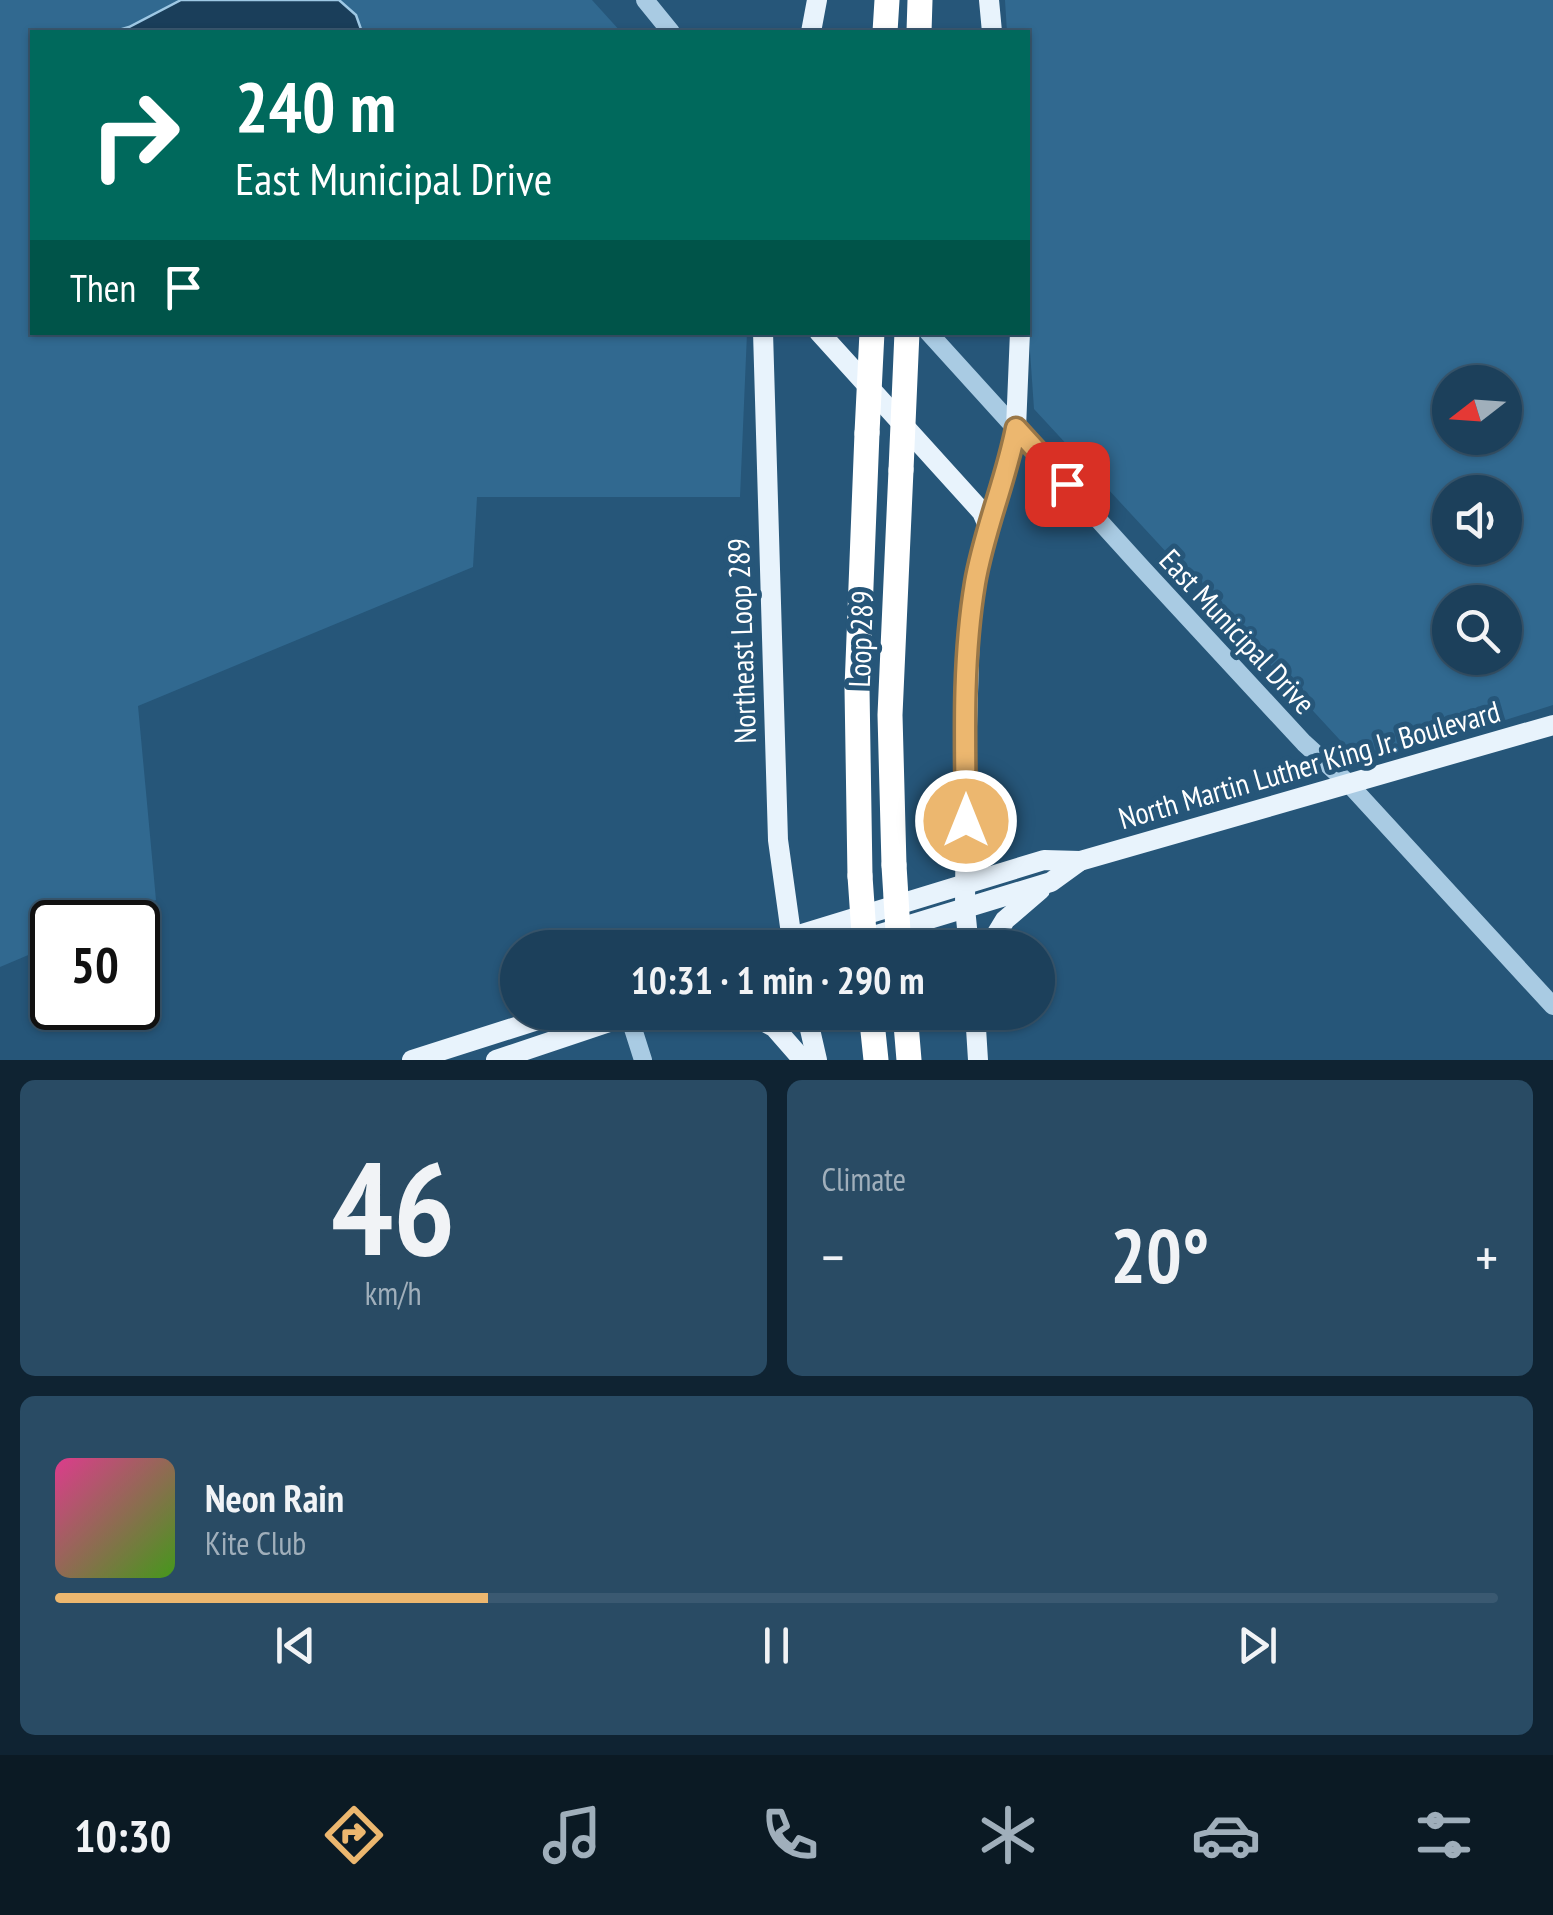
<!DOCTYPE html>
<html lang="en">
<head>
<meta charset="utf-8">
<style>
  :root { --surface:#1c405b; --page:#294b64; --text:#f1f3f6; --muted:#a0afbb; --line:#3a5971; --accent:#ecb76f }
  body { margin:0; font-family:"PT Sans Narrow",sans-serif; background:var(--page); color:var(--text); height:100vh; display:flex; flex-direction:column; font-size:38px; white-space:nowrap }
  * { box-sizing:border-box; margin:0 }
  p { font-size:32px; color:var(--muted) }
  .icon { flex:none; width:55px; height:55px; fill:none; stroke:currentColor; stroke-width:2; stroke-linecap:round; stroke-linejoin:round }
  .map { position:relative; height:1060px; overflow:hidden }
  .sheet { display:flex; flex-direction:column; gap:20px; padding:20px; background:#0f2332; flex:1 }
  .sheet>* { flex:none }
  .top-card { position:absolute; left:30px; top:30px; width:1000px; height:305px; border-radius:0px; box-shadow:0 2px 8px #0004,0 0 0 2px var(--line); background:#00695c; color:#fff; overflow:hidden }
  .needle { width:65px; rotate:253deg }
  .tools { position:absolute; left:1432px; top:365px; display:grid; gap:20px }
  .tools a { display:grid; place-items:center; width:90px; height:90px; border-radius:50%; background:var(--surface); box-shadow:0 2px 8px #0004,0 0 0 2px var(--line); font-size:50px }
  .speed { position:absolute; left:30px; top:900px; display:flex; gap:20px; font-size:50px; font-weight:700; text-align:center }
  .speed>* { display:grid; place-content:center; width:130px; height:130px; border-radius:50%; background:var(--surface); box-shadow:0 2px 8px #0004,0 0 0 2px var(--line); line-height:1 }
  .speed .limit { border:5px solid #111; border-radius:15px; background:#fff; color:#111 }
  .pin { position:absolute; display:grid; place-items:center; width:85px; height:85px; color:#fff; margin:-42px; border-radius:20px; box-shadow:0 5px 15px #0006 }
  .me { position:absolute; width:110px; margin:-55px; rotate:0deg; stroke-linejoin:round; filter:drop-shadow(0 0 8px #0008) }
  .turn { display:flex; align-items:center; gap:35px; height:210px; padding:0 40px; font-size:45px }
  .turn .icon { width:130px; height:130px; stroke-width:2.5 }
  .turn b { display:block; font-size:70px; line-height:85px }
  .then { display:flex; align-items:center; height:95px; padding:0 40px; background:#0003; gap:20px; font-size:38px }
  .big { font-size:75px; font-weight:700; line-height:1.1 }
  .sheet .widget { flex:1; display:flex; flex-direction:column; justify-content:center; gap:15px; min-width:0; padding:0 35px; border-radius:15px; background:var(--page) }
  .sheet .dial { align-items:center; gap:0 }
  .dial b { font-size:130px; line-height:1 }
  .song { display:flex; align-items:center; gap:30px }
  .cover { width:120px; height:120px; border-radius:15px; background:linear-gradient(135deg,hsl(330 70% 55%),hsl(100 70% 35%)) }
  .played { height:10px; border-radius:5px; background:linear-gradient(90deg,var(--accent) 30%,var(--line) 30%) }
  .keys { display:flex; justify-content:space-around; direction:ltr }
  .heat { display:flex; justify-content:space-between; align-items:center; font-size:55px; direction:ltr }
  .sheet .tiles { flex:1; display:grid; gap:20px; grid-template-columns:1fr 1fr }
  .widget:last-child { grid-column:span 2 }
  .trip { position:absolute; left:500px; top:930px; width:555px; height:100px; border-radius:50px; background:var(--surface); box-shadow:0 2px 8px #0004,0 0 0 2px var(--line); font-weight:700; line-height:100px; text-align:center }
  .menu { display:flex; height:160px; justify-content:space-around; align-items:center; background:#0b1a24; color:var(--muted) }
  .menu .icon { width:70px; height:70px }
  .menu .active { color:var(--accent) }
  .menu b { font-size:45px; color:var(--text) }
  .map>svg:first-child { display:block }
  .green { fill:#316990; fill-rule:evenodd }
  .water { fill:#1a3e5a; stroke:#9ec8e4; stroke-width:2.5 }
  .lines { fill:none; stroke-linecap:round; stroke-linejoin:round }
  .minor { stroke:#a9cbe3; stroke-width:18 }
  .major { stroke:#e8f3fc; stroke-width:20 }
  .highway { stroke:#fff; stroke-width:25 }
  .highway-bridge { stroke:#fff; stroke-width:25 }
  .route-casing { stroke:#997748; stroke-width:25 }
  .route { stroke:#ecb76f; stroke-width:18 }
  .labels { text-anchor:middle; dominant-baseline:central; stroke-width:10; stroke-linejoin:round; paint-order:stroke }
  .street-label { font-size:30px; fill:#fff; stroke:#265679 }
</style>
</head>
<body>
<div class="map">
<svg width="1553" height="1060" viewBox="0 0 1553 1060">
  <rect width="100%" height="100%" fill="#265679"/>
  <g class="green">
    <polygon points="0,0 592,0 621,32 32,32 32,332 747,333 740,497 477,497 473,567 138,706 156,900 104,922 52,922 52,945 0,967"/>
    <path d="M1005,0h548v705l-190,60 -329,-356 -6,-87v-290h-21zM1450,382h55v56h-55zM1450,492h55v56h-55zM1450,602h55v56h-55z"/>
  </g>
  <polygon class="water" points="181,0 339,0 356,15 362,32 112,32 129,27"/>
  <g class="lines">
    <g class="minor">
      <polyline points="645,0 671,32"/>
      <polyline points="928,332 1143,569 1304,743 1349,784 1553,1006"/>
      <polyline points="629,1016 643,1060"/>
    </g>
    <g class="major">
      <polyline points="989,0 992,32"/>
      <polyline points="811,32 817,0"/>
      <polyline points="763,332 778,840 793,948"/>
      <polyline points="819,332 982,512 989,528"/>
      <polyline points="756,948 1044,860 1080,861 1553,725"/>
      <polyline points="834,948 1051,882 1080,861"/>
      <polyline points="914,948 927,943 945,948"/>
      <polyline points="969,948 965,908 966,760 970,627 975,581 1016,428 1020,332"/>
      <polyline points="988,948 1005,920 1040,890"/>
      <polyline points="745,1012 774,1027 803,1060"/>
      <polyline points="806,1012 817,1060"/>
      <polyline points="975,1012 978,1060"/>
      <polyline points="412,1060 563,1012"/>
      <polyline points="496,1060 639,1012"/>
    </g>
    <g class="highway">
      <polyline points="885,32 887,0"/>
      <polyline points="919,32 920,0"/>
      <polyline points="894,865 890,715 901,470"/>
      <polyline points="860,876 857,688 867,433"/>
      <polyline points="871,1012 876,1060"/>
      <polyline points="905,1012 909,1060"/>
    </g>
    <g class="highway-bridge">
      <polyline points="867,433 872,332"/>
      <polyline points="901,470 907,332"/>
      <polyline points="894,865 899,948"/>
      <polyline points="860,876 865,948"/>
    </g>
  </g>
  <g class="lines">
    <defs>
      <path id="route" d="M966,821c-1,-79 -4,-160 9,-238 9,-53 31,-103 41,-155l51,56"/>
    </defs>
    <use href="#route" class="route-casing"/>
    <use href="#route" class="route"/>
  </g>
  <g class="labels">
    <g class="street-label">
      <text transform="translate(1238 631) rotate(47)">East Municipal Drive</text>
      <text transform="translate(860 639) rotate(-88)">Loop 289</text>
      <text transform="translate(741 641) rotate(-92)">Northeast Loop 289</text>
      <text transform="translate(1309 764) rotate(-16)">North Martin Luther King Jr. Boulevard</text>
    </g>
  </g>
</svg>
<div class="tools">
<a><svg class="needle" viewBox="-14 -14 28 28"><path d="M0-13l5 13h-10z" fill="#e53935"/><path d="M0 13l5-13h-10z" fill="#a0afbb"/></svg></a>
<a><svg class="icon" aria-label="sound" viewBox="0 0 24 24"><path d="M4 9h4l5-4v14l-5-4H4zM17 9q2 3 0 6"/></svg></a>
<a><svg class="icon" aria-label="search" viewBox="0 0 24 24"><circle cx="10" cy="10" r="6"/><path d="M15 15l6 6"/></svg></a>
</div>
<div class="speed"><div class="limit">50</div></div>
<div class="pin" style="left:1067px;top:484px;background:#d93025"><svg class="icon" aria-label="arrive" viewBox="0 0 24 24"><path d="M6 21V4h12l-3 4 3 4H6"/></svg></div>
<svg class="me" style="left:966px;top:821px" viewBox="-20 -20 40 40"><circle r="17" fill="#ecb76f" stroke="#fff" stroke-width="3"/><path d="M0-11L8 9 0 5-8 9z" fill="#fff"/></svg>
<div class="trip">10:31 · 1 min · 290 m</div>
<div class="top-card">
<div class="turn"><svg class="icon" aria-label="right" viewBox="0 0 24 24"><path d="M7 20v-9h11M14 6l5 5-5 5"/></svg><div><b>240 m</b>East Municipal Drive</div></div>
<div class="then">Then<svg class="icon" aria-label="arrive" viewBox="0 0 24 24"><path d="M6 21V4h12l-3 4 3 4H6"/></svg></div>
</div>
</div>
<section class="sheet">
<div class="tiles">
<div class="widget dial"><b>46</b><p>km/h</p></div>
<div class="widget"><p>Climate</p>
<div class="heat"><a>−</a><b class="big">20°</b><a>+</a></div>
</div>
<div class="widget">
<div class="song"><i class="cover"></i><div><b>Neon Rain</b><p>Kite Club</p></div></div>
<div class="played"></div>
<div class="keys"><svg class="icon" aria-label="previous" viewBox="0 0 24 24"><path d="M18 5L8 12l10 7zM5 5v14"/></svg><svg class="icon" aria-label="pause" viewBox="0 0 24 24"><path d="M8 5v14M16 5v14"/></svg><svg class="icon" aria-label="next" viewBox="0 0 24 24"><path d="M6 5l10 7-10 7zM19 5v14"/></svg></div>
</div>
</div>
</section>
<nav class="menu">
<b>10:30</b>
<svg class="icon active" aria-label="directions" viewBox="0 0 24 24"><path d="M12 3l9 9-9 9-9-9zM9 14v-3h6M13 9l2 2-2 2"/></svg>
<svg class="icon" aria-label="music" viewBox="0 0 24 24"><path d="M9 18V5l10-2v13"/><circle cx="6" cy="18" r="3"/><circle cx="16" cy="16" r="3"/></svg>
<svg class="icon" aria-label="phone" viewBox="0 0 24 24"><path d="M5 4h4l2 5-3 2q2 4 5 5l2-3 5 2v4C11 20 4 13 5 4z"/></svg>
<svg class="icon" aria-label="climate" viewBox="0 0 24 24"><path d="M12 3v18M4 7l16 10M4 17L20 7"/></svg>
<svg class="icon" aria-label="car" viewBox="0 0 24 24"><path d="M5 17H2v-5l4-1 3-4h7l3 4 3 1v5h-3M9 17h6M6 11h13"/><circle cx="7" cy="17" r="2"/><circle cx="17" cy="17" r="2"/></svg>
<svg class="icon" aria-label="filters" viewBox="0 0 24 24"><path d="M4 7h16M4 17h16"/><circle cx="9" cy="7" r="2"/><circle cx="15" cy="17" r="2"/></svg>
</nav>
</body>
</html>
